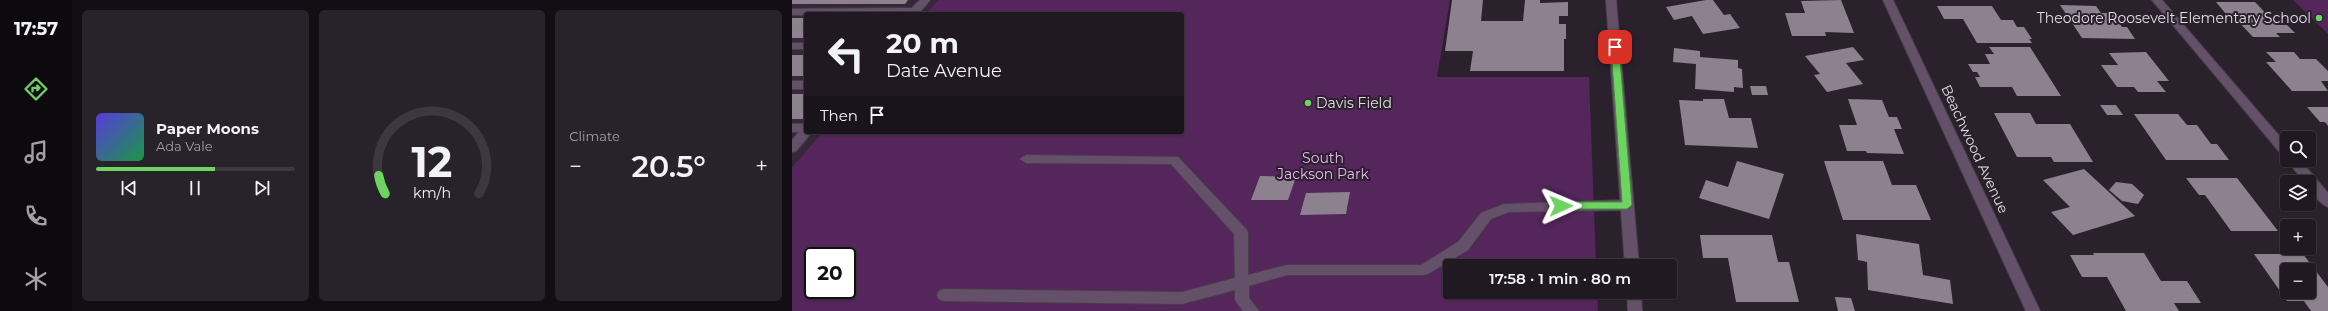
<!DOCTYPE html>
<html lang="en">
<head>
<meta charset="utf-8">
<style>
  :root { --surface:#201922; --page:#28222a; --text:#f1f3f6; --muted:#a2a0a5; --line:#3d3840; --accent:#6dd361 }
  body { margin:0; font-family:Montserrat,sans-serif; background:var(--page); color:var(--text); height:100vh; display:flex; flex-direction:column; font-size:15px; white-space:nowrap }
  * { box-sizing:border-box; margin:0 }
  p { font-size:13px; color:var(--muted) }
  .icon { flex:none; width:22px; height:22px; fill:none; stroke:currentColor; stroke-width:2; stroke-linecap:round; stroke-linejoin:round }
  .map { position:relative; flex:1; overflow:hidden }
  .panel { display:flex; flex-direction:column; gap:10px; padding:10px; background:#120e13; width:720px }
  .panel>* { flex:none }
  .banner { position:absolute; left:12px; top:12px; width:380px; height:122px; border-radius:4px; box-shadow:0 1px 3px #0004,0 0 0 1px var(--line); background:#201922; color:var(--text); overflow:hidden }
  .controls { position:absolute; left:1488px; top:131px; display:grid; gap:8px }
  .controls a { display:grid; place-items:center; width:36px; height:36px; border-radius:4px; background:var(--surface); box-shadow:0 1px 3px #0004,0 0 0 1px var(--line); font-size:20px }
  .speed { position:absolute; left:12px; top:247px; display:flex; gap:8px; font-size:20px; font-weight:700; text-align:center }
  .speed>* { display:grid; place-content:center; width:52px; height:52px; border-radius:50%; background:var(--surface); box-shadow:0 1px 3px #0004,0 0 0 1px var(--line); line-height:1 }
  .speed .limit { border:2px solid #111; border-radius:6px; background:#fff; color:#111 }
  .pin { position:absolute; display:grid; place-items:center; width:34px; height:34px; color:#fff; margin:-17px; border-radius:8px; box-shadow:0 2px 6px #0006 }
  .me { position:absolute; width:44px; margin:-22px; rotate:89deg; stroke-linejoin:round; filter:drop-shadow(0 0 3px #0008) }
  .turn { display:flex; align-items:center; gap:14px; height:84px; padding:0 16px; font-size:18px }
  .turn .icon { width:52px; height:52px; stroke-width:2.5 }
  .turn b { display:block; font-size:28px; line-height:34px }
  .then { display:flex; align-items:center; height:38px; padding:0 16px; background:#0003; gap:8px; font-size:15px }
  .big { font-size:30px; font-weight:600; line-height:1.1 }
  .panel .tile { flex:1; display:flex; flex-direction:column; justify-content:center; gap:6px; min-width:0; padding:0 14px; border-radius:6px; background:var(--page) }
  .panel .dial { align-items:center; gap:0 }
  .dial svg { height:104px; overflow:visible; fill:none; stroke:var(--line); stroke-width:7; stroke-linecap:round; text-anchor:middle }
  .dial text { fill:var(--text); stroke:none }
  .song { display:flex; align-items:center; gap:12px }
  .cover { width:48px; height:48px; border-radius:6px; background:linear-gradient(135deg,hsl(250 70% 55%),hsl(140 70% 35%)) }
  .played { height:4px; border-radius:2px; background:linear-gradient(90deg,var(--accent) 60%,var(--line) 60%) }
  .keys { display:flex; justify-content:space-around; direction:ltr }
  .heat { display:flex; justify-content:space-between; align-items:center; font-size:22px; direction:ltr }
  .panel .tiles { flex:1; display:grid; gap:10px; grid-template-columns:repeat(3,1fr) }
  .trip { position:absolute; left:651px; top:259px; width:234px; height:40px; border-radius:4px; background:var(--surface); box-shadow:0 1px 3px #0004,0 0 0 1px var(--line); font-weight:600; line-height:40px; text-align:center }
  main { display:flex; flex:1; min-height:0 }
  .tab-bar { display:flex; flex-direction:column; width:72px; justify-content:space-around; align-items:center; background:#0d0a0e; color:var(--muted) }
  .tab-bar .icon { width:28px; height:28px }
  .tab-bar .active { color:var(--accent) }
  .tab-bar b { font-size:18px; color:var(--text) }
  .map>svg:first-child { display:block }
  .built { fill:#372839 }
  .green { fill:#54265c; fill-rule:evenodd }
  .building { fill:#8d818f; fill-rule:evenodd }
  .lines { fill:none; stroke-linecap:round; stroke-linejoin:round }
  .lane-casing { stroke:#483f4a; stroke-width:2 }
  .street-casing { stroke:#483f4a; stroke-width:2 }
  .lane { fill:#655069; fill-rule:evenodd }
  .street { fill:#655069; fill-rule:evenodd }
  .route { fill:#6dd361; stroke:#47893f }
  .poi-dot { fill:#6dd361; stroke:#2b212d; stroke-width:1.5 }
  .labels { text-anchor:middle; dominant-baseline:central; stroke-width:4; stroke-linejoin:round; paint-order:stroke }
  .poi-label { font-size:14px; fill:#e2dbe3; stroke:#2b212d; text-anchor:end }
  .street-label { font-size:14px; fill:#e2dbe3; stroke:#2b212d }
  .park-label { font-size:14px; fill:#edb5f6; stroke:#2b212d }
</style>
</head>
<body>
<main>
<nav class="tab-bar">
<b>17:57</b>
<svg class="icon active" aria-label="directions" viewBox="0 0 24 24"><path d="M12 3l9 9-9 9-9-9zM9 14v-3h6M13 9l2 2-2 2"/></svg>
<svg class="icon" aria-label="music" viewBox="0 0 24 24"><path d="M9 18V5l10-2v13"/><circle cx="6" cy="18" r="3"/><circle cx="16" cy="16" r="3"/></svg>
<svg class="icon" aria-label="phone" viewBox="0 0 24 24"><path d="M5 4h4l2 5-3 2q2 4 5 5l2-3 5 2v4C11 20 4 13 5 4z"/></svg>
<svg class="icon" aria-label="climate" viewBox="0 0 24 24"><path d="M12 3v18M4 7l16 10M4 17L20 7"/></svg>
</nav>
<section class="panel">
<div class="tiles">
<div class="tile">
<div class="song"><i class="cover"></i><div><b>Paper Moons</b><p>Ada Vale</p></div></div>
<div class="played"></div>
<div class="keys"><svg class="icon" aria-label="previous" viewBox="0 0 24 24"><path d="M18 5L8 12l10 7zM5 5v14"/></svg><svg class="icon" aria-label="pause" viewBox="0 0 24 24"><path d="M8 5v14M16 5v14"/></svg><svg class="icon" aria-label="next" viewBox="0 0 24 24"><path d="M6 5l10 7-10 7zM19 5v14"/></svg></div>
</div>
<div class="tile dial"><svg viewBox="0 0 100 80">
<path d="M14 69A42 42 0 1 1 86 69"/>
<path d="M14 69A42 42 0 0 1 9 55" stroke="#6dd361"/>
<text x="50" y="56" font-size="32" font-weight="700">12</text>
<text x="50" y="72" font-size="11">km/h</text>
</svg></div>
<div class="tile"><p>Climate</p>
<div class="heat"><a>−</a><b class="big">20.5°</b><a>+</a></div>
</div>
</div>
</section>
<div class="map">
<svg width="1536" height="311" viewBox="0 0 1536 311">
  <rect width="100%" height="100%" fill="#2b212d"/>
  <polygon class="built" points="0,0 146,0 134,14 14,14 14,132 31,132 0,167"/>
  <g class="green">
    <path d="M146,0h512l-13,77h152l7,189h-146v26h147l1,19h-806v-144l31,-35h359v-118h-256zM21,256h34v34h-34z"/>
    <polygon points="1501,0 1536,0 1536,34"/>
  </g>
  <g class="building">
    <polygon points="0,0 116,0 113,4 0,4"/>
    <polygon points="660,0 691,0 689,21 731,21 733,0 748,0 748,3 776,2 776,16 767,16 767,24 774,24 774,39 772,39 772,71 678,71 681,51 653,51"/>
    <polygon points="914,0 921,0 932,15 938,14 948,28 911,34 900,16 882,20 874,7"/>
    <polygon points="1049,0 1062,33 1033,32 1034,36 1000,36 993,13 1013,13 1009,1"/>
    <polygon points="1424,2 1463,2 1485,25 1495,25 1503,33 1484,33 1488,37 1461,37 1439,14 1434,14"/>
    <polygon points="1268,5 1304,6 1309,13 1320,13 1330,27 1335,27 1343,39 1290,38"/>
    <polygon points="1145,6 1200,6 1209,20 1221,20 1225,27 1232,27 1240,39 1237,39 1240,43 1185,43 1171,19 1152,19"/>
    <rect x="0" y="18" width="14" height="20"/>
    <polygon points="1061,47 1072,60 1054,63 1071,84 1035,92 1022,75 1028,74 1013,56"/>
    <polygon points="1197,47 1238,47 1269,96 1225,96 1220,87 1188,87 1183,77 1188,77 1185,72 1181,72 1176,64 1198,64 1193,54 1202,54"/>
    <polygon points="882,48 908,51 908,57 946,60 946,68 950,69 951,88 942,87 942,92 903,89 904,64 881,62"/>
    <polygon points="1354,52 1377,81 1365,81 1374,92 1346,92 1342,87 1325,87 1309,65 1326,65 1317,53"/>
    <polygon points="1474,52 1502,52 1508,59 1524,59 1536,71 1536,81 1529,81 1536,91 1500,91 1474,62 1484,62"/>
    <rect x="0" y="55" width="14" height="21"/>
    <polygon points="958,86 974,86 976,95 960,95"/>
    <rect x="0" y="94" width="14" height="25"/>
    <polygon points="911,99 932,99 937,118 959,118 966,148 893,145 887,100 911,101"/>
    <polygon points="1056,99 1090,100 1097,117 1105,117 1110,129 1102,129 1112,154 1075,153 1074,151 1055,151 1047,125 1065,125"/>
    <polygon points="1308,105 1324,105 1331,115 1315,115"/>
    <polygon points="1515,107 1536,107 1536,126 1533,122 1528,122"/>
    <polygon points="1202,113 1238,113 1244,124 1278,124 1301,162 1262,162 1259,157 1225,157"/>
    <polygon points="1342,114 1386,114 1395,125 1405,125 1419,144 1425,144 1437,160 1374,160"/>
    <polygon points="945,161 992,174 977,219 907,198 914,180 936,187"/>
    <polygon points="1032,161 1091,161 1100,185 1124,185 1139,220 1051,220"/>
    <polygon points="1292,169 1343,216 1281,235 1259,212 1278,207 1251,180"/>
    <polygon points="468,176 504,177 496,200 459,200"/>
    <polygon points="1394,178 1445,178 1486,231 1439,231 1413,195 1407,195"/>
    <polygon points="1324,182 1340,184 1352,195 1346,204 1330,201 1317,190"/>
    <polygon points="558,192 554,214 508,215 514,193"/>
    <polygon points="1064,234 1127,244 1131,275 1158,280 1161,304 1076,290 1075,262 1066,260"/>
    <polygon points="908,235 980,235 986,262 997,262 1007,302 944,302 936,258 911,258"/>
    <polygon points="1301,253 1352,253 1369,281 1395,281 1409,303 1382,303 1387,311 1334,311 1315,277 1290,277 1278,255 1302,255"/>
    <path d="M1462,254h49l25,33v24h-17l-7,-10h-17zM1495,270h22v22h-22z"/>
    <polygon points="1043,297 1059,298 1063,311 1046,311"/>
  </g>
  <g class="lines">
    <defs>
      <g id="lane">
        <polygon points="128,0 138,0 127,13 123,14 0,15 0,9 120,8"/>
        <rect x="0" y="43" width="14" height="6"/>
        <rect x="0" y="81" width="14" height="8"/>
        <polygon points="0,124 14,124 14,132 20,132 4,151 0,152 0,140 7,132 0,132"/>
        <polygon points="234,155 386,157 454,229 456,233 456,275 495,265 629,265 666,242 689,213 712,204 835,200 839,202 841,205 839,208 835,210 717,212 699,219 676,250 636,274 631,275 495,275 457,286 457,298 467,311 451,311 443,300 443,290 390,304 152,301 147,299 145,295 147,291 152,289 390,292 443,278 442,234 379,164 234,163 228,159"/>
      </g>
      <g id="street">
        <polygon points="814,0 824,0 847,266 833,266"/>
        <polygon points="1091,0 1101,0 1248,311 1234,311"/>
        <polygon points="1360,0 1370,0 1495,145 1495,157 1491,156"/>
        <path d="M1495,160h13l28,33v14c-8,-3 -19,-16 -19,-25h-5z"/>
        <polygon points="835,292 849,292 850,311 836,311"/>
      </g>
    </defs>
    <use href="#lane" class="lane-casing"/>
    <use href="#street" class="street-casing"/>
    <use href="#lane" class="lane"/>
    <use href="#street" class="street"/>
  </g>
  <polygon class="route" points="823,45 827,47 840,205 835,209 766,209 766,204 769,202 830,202 819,47"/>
  <g class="poi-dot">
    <circle cx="1527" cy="18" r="4"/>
    <circle cx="516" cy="103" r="4"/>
  </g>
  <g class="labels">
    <g class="poi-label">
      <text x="1519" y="18">Theodore Roosevelt Elementary School</text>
      <text x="524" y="103" text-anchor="start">Davis Field</text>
    </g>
    <g class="street-label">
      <text transform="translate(1183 149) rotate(65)">Beachwood Avenue</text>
    </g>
    <g class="park-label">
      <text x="531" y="158">South<tspan x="531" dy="16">Jackson Park</tspan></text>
    </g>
  </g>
</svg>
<div class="controls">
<a><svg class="icon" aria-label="search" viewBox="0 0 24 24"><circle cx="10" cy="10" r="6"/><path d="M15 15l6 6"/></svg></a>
<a><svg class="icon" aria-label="layers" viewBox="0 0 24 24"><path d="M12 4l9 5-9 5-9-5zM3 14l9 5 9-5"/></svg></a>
<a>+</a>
<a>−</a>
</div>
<div class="speed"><div class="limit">20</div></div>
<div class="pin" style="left:823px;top:47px;background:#d93025"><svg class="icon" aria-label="arrive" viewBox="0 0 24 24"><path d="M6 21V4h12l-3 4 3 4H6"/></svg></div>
<svg class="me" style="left:769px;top:206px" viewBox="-20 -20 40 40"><path d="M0-17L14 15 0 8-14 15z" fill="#6dd361" stroke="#fff" stroke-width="4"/></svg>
<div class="trip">17:58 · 1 min · 80 m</div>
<div class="banner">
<div class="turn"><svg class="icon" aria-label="left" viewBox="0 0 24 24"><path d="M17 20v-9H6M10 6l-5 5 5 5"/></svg><div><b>20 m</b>Date Avenue</div></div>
<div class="then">Then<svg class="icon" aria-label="arrive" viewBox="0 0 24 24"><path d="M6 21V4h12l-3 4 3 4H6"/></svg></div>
</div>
</div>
</main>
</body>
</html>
